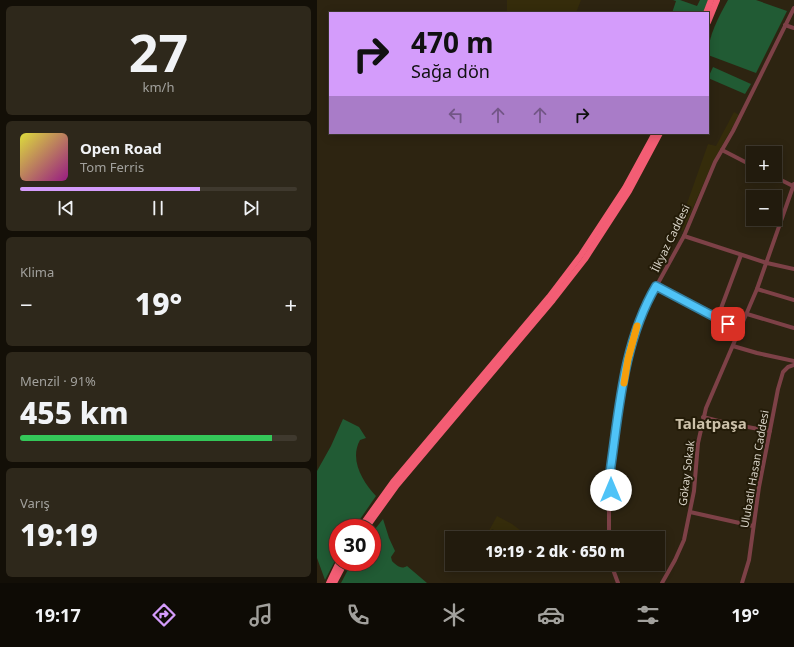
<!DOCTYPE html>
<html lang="tr">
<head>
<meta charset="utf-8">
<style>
  :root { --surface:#221b0d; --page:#2e281b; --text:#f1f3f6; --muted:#a2a19d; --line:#3f392e; --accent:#d49cfb }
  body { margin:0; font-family:"Noto Sans",sans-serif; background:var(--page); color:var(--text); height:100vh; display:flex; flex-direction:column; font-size:15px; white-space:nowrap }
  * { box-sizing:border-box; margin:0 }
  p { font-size:13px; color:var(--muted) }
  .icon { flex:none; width:22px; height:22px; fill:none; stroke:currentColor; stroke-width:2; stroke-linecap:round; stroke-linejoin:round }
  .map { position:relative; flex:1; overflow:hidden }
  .panel { display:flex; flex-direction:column; gap:6px; padding:6px; background:#130f07; width:317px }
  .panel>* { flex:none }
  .guide { position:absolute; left:12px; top:12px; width:380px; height:122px; border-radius:0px; box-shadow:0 2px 10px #0003,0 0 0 1px var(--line); background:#d49cfb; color:#111; overflow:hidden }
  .controls { position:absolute; left:429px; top:146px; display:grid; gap:8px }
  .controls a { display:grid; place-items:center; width:36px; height:36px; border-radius:0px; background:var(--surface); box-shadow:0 2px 10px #0003,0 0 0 1px var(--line); font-size:20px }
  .speed { position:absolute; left:12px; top:519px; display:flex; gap:8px; font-size:20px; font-weight:700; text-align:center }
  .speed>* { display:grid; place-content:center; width:52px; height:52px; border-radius:50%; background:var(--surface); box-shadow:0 2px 10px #0003,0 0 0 1px var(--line); line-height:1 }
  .speed .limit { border:6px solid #d22; background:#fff; color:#111 }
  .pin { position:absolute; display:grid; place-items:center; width:34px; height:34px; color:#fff; margin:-17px; border-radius:8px; box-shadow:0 2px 6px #0006 }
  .me { position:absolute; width:44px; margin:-22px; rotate:0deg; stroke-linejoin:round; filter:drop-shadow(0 0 3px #0008) }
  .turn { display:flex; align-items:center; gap:14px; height:84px; padding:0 16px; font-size:18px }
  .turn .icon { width:52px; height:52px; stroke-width:2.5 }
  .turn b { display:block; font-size:28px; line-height:34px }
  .lanes { display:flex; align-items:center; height:38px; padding:0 16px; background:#0003; justify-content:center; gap:20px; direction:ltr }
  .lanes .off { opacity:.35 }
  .big { font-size:30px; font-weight:800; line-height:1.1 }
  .panel .card { flex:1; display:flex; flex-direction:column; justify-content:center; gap:6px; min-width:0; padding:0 14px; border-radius:6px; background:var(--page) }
  .panel .dial { align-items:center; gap:0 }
  .dial b { font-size:52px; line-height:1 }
  .song { display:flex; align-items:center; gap:12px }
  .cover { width:48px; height:48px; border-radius:6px; background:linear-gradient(135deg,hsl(60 70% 55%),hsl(310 70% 35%)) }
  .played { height:4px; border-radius:2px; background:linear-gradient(90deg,var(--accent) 65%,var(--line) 65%) }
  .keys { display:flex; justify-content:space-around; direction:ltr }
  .heat { display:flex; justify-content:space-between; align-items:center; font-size:22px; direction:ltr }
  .charge { height:6px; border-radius:3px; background:linear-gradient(90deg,#34c759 91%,var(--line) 0) }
  .trip { position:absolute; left:128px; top:531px; width:220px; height:40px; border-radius:0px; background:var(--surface); box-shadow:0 2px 10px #0003,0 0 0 1px var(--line); font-weight:800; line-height:40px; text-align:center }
  .tab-bar { display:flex; height:64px; justify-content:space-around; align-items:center; background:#0e0b05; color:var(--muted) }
  .tab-bar .icon { width:28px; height:28px }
  .tab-bar .selected { color:var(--accent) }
  .tab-bar b { font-size:18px; color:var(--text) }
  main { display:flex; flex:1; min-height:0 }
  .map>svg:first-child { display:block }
  .green { fill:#215b34 }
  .sand { fill:#352c0b }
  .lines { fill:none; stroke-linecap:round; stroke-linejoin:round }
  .minor { stroke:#7d4147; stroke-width:4 }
  .highway { stroke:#f35d74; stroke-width:6 }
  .route-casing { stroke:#337fa1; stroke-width:10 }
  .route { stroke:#4fc3f7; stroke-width:7 }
  .slow { stroke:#f59e0b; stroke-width:7 }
  .labels { text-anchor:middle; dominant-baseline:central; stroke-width:4; stroke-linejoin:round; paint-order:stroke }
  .street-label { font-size:11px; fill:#d8d3c7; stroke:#231b08 }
  .district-label { font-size:15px; font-weight:bold; fill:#ccc1aa; stroke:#231b08 }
</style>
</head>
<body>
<main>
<section class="panel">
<div class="card dial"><b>27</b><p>km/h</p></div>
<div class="card">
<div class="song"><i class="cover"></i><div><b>Open Road</b><p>Tom Ferris</p></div></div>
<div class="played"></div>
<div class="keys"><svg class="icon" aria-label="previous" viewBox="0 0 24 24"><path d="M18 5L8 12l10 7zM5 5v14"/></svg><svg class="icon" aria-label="pause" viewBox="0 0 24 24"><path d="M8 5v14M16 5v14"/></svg><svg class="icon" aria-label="next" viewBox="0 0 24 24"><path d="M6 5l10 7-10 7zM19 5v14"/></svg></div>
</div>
<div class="card"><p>Klima</p>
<div class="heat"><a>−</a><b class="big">19°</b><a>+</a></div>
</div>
<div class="card"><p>Menzil · 91%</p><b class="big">455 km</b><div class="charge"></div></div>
<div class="card"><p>Varış</p><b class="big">19:19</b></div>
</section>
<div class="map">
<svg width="477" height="583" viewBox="0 0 477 583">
  <rect width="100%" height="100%" fill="#2d2411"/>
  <g class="green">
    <polygon points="356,0 363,0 380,6 383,0 391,0 386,13 355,13 359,1"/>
    <path d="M411,0h28l31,11 -31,62 -48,-18c0,-19 11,-39 20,-55z"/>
    <polygon points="396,67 434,84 428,94 391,78"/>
    <path d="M26,419l16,8 7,11 -6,2c-11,20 3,42 16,56l-22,32h-16v27l-13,25 -8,-22v-87l14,-25z"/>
    <path d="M66,519l6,19 6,13 -4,6 1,4c4,4 9,9 15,5l20,17h-86l11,-21h20v-29z"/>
  </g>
  <g class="sand">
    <polygon points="190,0 264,0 259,13 190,13"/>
    <polygon points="417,112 422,115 396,162 366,231 361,229 391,144 399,146"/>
    <polygon points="180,516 195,524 203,530 201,538 192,538 175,529 170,538 168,538"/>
  </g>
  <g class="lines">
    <g class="minor">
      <polyline points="468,25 477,28"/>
      <polyline points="405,150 436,166"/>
      <polyline points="454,175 476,186"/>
      <polyline points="367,236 450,263 477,269"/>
      <polyline points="339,286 423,330"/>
      <polyline points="440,289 477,300"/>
      <polyline points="430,314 477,328"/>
      <polyline points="400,319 424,255"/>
      <polyline points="416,346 440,353 477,361"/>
      <polyline points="386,417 409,423 453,431"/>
      <polyline points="373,512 436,526"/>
      <polyline points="292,538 292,504 294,490 292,479 309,367 315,343 324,314 367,236 398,162 416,131 477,8"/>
      <polyline points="294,564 301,583"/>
      <polyline points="345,583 358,560 367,540 377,491 381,443 389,408 440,289 477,184"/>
      <polyline points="425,583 432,560 442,487 461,389 466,372 471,367 477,365"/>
    </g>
    <g class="highway">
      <polyline points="389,13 394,0"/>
      <polyline points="391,22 400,0"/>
      <polyline points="43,528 76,482 232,297 264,255 308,188 338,133"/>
      <polyline points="49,528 80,485 236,300 268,259 312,191 343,133"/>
      <polyline points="12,583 22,562"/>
      <polyline points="17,583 28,562"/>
    </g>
  </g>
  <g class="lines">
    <defs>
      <path id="route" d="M294,490l-2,-11c10,-65 13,-135 47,-193l72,38"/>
    </defs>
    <use href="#route" class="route-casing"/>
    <use href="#route" class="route"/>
    <polyline class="slow" points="307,383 311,359 320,326"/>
  </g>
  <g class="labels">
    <g class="street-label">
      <text transform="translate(353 238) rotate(-64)">İlkyaz Caddesi</text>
      <text transform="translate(437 469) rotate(-80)">Ulubatlı Hasan Caddesi</text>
      <text transform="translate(369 473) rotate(-83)">Gökay Sokak</text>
    </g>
    <g class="district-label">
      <text x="394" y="423">Talatpaşa</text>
    </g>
  </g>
</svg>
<div class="controls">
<a>+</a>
<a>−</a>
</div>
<div class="speed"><div class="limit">30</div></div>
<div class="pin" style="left:411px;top:324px;background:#d93025"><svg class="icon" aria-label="arrive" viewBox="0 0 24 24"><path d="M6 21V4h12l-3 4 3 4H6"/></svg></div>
<svg class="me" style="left:294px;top:490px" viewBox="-20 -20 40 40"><circle r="19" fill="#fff"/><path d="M0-13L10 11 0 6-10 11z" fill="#4fc3f7"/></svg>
<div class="trip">19:19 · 2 dk · 650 m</div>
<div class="guide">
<div class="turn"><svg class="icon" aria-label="right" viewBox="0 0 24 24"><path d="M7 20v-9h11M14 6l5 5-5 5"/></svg><div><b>470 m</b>Sağa dön</div></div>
<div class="lanes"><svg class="icon off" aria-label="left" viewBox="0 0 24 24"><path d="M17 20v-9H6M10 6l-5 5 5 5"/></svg><svg class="icon off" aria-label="ahead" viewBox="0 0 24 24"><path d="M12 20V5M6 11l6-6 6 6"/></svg><svg class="icon off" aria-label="ahead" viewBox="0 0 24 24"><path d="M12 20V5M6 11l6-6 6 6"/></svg><svg class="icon" aria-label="right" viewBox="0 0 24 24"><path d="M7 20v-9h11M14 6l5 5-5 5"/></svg></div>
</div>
</div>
</main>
<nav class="tab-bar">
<b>19:17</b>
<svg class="icon selected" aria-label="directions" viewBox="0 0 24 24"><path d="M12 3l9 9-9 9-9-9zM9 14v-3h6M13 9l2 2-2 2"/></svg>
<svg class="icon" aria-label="music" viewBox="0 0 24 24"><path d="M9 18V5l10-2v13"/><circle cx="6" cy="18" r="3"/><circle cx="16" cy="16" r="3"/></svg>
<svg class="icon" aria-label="phone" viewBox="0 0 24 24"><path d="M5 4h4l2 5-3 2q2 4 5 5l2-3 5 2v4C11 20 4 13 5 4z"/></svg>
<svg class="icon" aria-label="climate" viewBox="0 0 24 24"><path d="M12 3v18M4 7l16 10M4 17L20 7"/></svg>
<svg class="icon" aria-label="car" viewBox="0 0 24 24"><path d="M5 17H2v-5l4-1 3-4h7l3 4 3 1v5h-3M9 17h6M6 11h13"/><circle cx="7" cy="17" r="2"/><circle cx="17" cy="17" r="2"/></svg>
<svg class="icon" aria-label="filters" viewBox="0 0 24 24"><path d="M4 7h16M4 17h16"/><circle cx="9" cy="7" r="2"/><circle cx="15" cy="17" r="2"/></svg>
<b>19°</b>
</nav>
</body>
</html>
